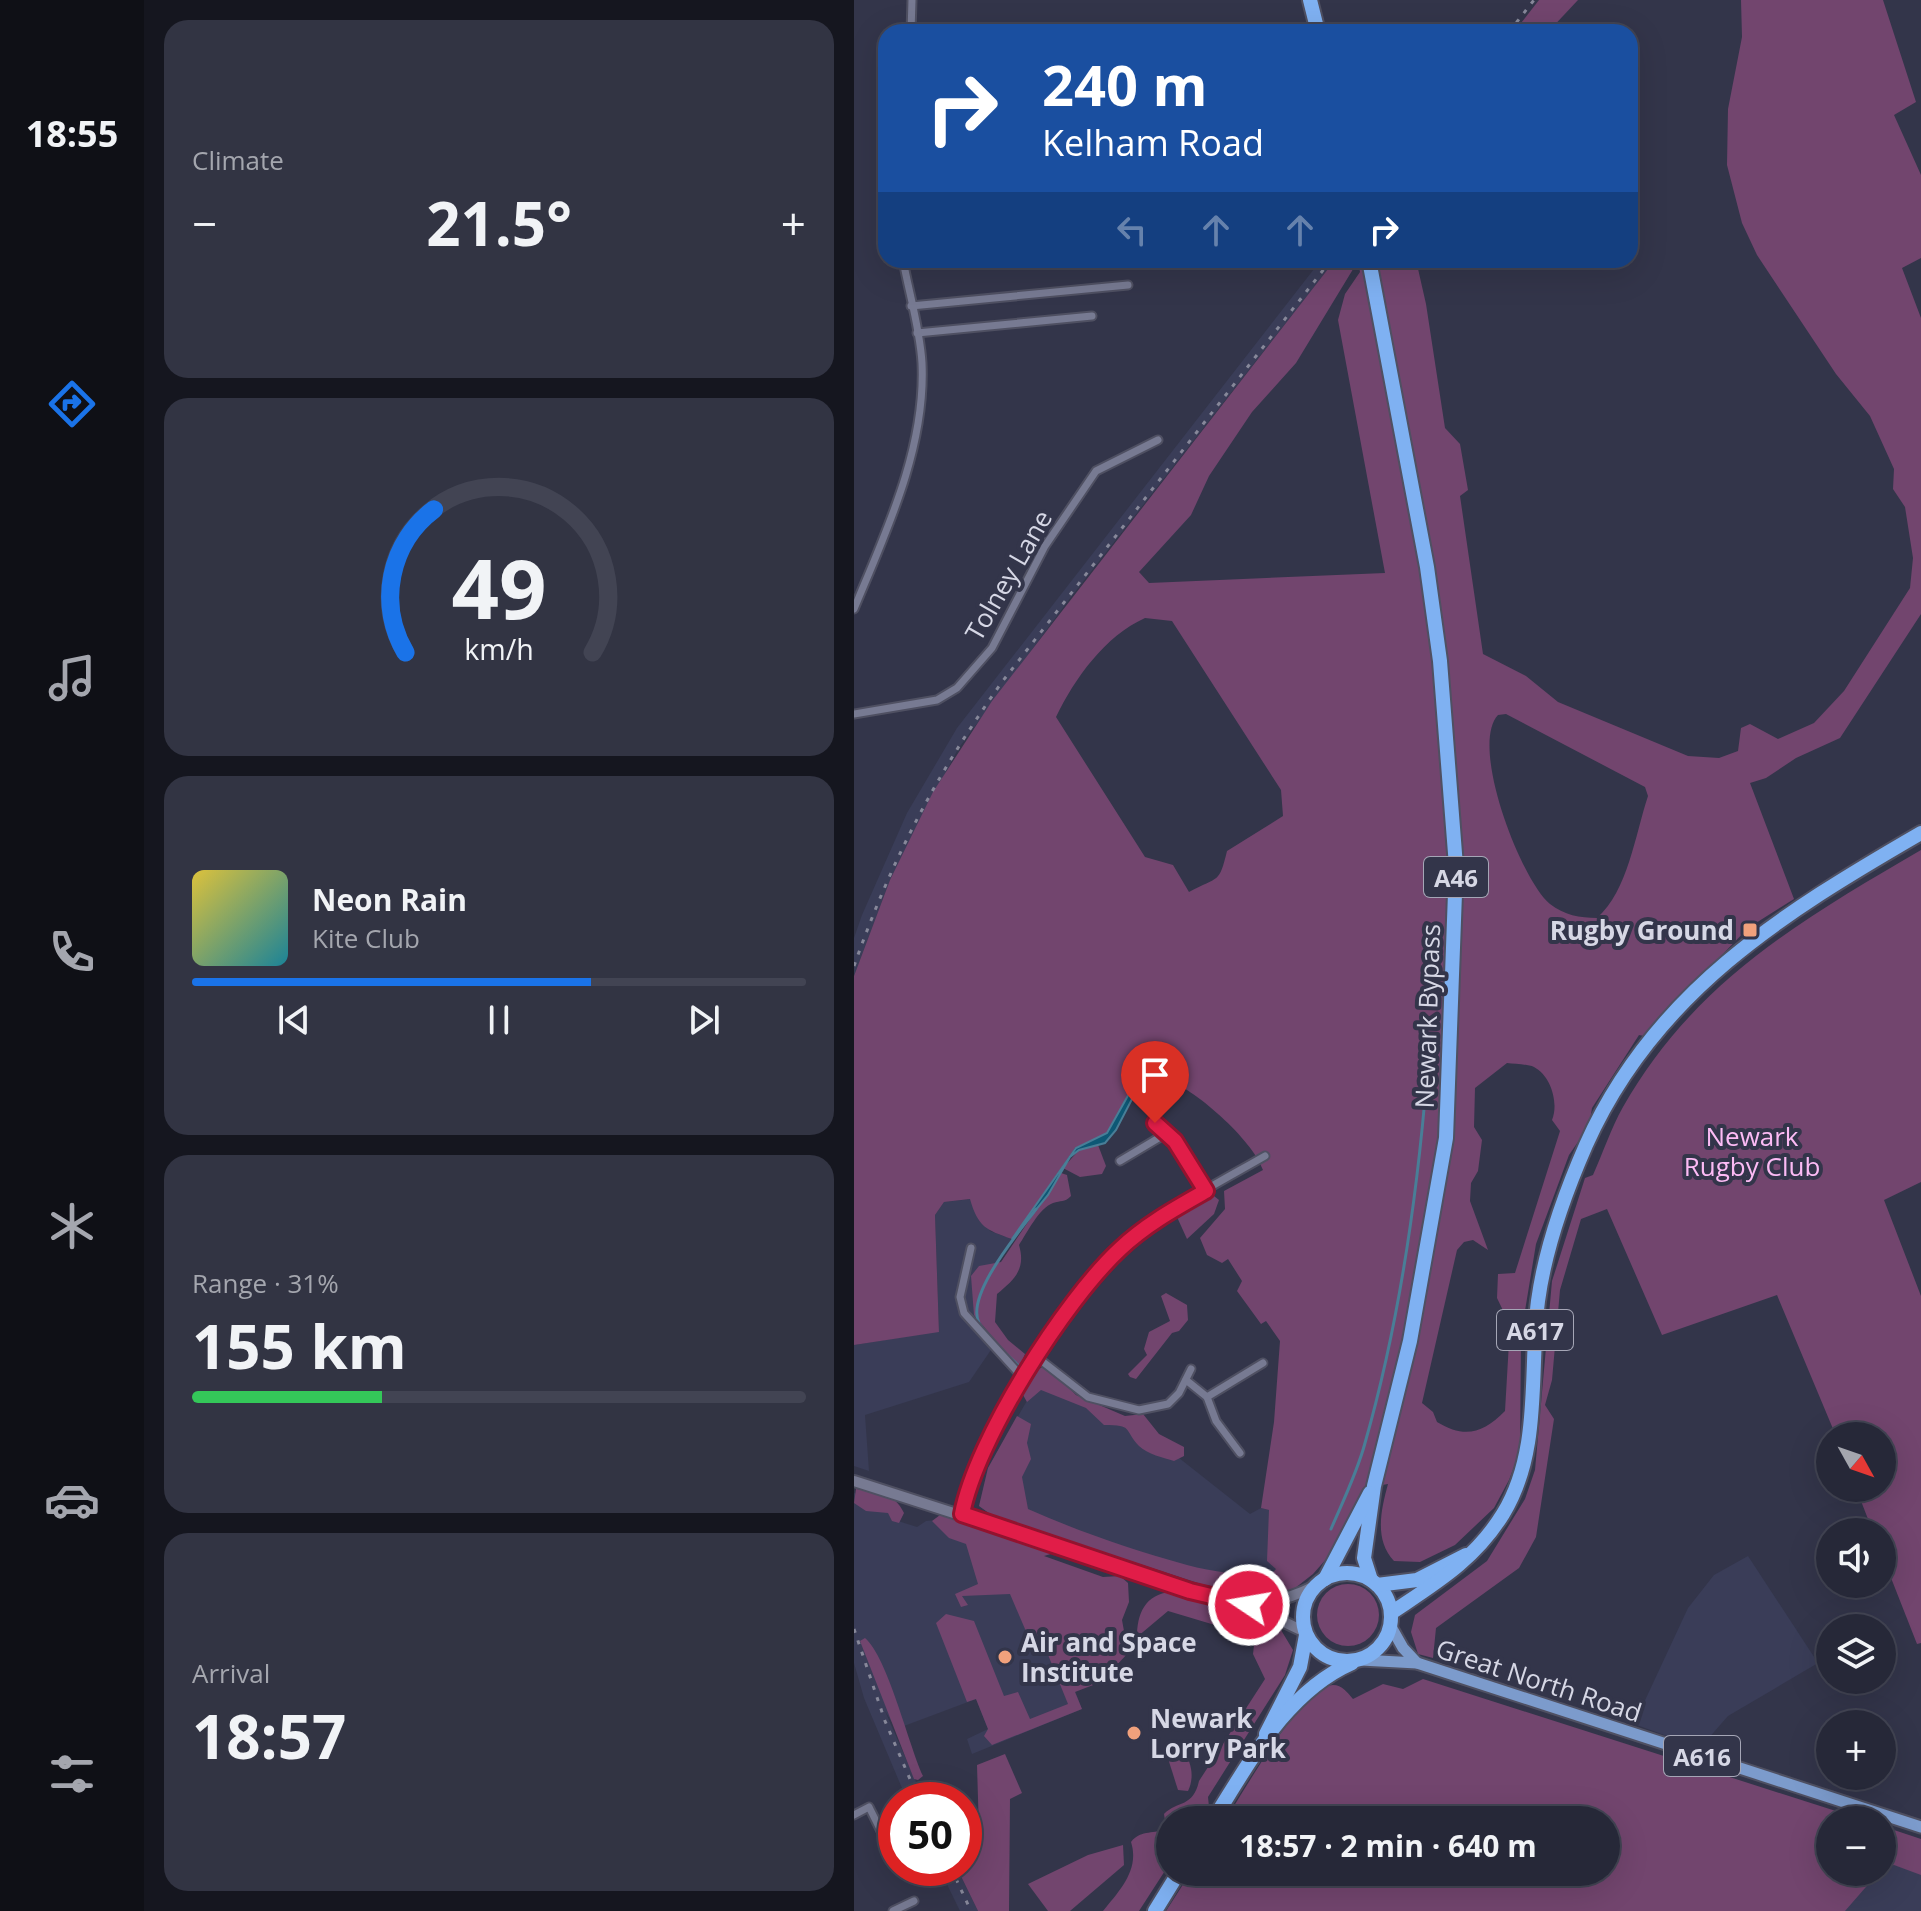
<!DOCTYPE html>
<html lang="en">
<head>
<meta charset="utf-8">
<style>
  :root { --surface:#262838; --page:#323443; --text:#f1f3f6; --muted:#a4a6ae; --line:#424453; --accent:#1a73e8 }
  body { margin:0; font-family:"Open Sans",sans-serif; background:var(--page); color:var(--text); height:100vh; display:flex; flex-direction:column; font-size:30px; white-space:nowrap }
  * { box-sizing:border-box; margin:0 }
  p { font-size:26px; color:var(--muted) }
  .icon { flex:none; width:44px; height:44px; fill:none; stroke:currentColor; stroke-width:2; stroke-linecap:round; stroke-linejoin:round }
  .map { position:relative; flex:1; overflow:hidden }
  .details { display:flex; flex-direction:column; gap:20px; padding:20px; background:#15161f; width:710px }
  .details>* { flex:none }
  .top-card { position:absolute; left:24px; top:24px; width:760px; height:244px; border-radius:24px; box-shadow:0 8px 32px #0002,0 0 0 2px var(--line); background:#1a4fa0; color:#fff; overflow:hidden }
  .needle { width:52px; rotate:130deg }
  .buttons { position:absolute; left:962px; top:1422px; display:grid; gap:16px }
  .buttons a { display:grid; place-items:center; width:80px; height:80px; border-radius:50%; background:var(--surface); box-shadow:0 8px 32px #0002,0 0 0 2px var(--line); font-size:40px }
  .speed { position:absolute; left:24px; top:1782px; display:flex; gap:16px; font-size:40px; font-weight:700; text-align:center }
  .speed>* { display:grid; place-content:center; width:104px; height:104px; border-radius:50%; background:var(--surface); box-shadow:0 8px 32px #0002,0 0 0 2px var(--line); line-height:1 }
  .speed .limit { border:12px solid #d22; background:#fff; color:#111 }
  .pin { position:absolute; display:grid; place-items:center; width:68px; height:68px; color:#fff; margin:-82px -34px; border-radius:50% 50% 50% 0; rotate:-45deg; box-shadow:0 0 8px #0007 }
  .pin .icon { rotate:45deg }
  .me { position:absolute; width:88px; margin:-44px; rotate:282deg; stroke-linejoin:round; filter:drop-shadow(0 0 6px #0008) }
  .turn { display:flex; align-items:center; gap:28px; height:168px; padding:0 32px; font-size:36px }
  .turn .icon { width:104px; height:104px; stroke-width:2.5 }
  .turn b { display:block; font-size:56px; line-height:68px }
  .lanes { display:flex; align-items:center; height:76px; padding:0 32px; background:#0003; justify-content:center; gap:40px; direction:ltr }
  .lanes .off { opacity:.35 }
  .big { font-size:60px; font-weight:700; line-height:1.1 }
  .details .tile { flex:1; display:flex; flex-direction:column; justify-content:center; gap:12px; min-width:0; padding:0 28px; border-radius:24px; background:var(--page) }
  .details .dial { align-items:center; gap:0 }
  .dial svg { height:208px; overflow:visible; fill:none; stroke:var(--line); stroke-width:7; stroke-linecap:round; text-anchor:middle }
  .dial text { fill:var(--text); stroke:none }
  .song { display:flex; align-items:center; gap:24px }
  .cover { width:96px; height:96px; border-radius:12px; background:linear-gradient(135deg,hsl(50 70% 55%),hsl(190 70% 35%)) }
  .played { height:8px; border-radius:4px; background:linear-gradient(90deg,var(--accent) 65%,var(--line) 65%) }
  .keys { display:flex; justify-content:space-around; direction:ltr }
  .heat { display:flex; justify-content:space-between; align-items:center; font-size:44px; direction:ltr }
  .charge { height:12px; border-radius:6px; background:linear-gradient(90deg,#34c759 31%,var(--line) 0) }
  .trip { position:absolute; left:302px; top:1806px; width:464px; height:80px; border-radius:40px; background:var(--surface); box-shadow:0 8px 32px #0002,0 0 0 2px var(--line); font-weight:700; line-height:80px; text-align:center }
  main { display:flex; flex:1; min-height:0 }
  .tabs { display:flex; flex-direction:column; width:144px; justify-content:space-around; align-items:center; background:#0f1016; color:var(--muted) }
  .tabs .icon { width:56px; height:56px }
  .tabs .selected { color:var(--accent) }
  .tabs b { font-size:36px; color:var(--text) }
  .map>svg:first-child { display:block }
  .built { fill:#3a3d58 }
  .green { fill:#72456e; fill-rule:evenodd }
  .water { fill:#0d5875; stroke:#497e97; stroke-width:2 }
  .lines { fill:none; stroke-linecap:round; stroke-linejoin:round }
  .stream { stroke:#497e97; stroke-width:3 }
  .street-casing { stroke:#4f5062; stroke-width:11 }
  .secondary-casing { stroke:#4f5062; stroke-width:14 }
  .primary-casing { stroke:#4f5062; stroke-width:15 }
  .highway-casing { stroke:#4f5062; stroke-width:18 }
  .street { stroke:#777a92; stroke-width:7 }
  .secondary { stroke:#777a92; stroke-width:10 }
  .primary { stroke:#7c9bcc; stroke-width:11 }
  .highway { stroke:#7fb1f2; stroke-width:14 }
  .rail { stroke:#87889a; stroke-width:3; stroke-dasharray:4 8; stroke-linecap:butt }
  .route-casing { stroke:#92132f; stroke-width:20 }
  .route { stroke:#e11d48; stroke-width:14 }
  .poi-dot { fill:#f1a17c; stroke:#33354a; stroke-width:3 }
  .labels { text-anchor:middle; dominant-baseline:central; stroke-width:8; stroke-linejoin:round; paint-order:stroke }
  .shield { fill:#33354a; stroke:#a5a6b6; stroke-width:2 }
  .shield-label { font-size:24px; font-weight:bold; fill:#d6d7e5 }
  .street-label { font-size:26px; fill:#d6d7e5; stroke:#33354a }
  .poi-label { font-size:26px; font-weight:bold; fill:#d6d7e5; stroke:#33354a; text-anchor:start }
  .park-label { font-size:26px; fill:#fcbbf5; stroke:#33354a }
</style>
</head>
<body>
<main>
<nav class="tabs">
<b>18:55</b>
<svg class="icon selected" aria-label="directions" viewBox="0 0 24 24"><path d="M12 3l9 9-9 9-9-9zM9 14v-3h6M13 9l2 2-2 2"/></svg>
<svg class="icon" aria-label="music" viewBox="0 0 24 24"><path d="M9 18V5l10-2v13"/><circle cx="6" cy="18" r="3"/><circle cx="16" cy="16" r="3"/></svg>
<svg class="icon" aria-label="phone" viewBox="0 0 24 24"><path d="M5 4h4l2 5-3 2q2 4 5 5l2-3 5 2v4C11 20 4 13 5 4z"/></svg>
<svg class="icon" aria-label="climate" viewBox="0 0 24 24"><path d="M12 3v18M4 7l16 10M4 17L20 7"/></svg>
<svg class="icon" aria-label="car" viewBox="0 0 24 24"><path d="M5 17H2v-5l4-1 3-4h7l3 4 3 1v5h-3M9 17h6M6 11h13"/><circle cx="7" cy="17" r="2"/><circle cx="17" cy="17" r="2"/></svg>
<svg class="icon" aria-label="filters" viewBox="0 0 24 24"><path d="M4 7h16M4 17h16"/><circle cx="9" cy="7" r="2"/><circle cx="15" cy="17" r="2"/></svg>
</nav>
<section class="details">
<div class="tile"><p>Climate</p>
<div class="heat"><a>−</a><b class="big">21.5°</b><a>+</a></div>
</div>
<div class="tile dial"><svg viewBox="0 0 100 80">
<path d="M14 69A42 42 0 1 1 86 69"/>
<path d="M14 69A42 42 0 0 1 25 14" stroke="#1a73e8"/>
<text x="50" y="56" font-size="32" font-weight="700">49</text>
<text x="50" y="72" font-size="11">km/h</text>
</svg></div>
<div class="tile">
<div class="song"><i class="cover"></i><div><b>Neon Rain</b><p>Kite Club</p></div></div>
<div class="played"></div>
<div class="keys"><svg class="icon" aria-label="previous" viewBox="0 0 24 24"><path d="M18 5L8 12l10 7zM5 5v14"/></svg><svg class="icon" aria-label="pause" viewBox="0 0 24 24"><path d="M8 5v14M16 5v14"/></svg><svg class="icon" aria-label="next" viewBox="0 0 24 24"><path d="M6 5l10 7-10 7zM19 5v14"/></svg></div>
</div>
<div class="tile"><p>Range · 31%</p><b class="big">155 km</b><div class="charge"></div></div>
<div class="tile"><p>Arrival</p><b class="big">18:57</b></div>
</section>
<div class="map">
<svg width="1067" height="1911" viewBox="0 0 1067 1911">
  <rect width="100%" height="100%" fill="#33354a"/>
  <g class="built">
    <polygon points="467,260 481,260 214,601 104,749 36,880 0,976 0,938 8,915 53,813 103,728"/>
    <polygon points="117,1199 136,1231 158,1239 122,1303 122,1323 141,1344 115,1382 11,1415 15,1471 0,1466 0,1345 85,1331 81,1215 90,1202"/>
    <polygon points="189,1373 221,1396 320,1454 396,1514 407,1508 415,1510 416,1544 424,1554 436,1592 347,1584 139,1516 125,1506 134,1468"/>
    <polygon points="0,1493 39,1507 44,1521 63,1527 72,1521 83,1520 165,1547 228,1709 118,1754 113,1739 134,1729 122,1699 42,1729 31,1711 70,1800 53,1800 10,1698 0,1663"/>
    <polygon points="894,1556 964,1663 874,1716 846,1748 780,1724 834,1608 860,1575"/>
    <polygon points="1028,1850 1067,1854 1067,1911 975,1911 1008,1872 1028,1872"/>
    <polygon points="85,1868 103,1868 124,1911 106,1911"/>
  </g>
  <g class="green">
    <polygon points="685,0 724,0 694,32 660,32"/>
    <path d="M887,0h142l33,102 -22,13 27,60v83l-19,10 19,50v296l-81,124 -44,20 -30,20 -16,5 44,116 -46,29 -104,108 -5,-1 -47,73 -3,18 -20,29 -33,89 -15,91 -1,116 -11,29 -15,28 -39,37 -35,17 -26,-1c-20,-21 -13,-51 -6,-77l-23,4 -30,61 -22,25 -23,18 -25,5 -64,-13 -208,-68 -14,-10 9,-38 29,-52 14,8 -4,19 4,16 -9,18 6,32c52,23 105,41 159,56 26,7 54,9 80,14l9,-10 -9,-8 2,-51 -8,-2 13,-86 6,-81 -14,-20 -5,3 -24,-33 5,-10 -14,-22 -6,4 -15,-8 -7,-17 25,-29 -1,-18 39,-21c-10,-30 -69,-82 -99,-92 -8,-2 -18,-1 -25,-2l-32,57 -32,15 -63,91c-26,-9 -34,-12 -42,-40l-26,3 -9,13 4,117 -85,13v-369l36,-96 43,-88 59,-91 343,-441h81l10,44 19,124 15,16 8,46 -8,6 23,158 43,22 32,26 130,54 31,2 19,-7 3,-23 9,-4 28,15 36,-16 30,-32 66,-103 3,-30 -8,-51 -12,-18 1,-20 -24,-53 -34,-42 -79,-119 -15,-32 -15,-58 1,-56 14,-72zM504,261l2,11 -15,22 -7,26 47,253 -236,10 -10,-11 52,-57 18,-39 43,-64 44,-49zM291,618l27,3 109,169 2,26 -56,35c-8,33 -8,25 -38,41l-16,-27 -28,-8 -89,-140c19,-39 49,-81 89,-99zM652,714l139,73 3,9c-13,39 -20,95 -51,122 -17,0 -33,-3 -47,-14 -29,-24 -81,-158 -52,-189zM653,1063c8,1 20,1 27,4 17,9 25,36 18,53l8,11 -45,142 -17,1 -1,24 13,27 -5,86c-22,22 -40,28 -68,11l-4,-10 -11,-9 35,-153 7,-8 9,-2 15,10 -18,-49 1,-18 7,-12 4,-31 -8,-13 1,-39z"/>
    <path d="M1067,850v332l-37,18 37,96v347l-4,1 -35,-89v-23h-9l-17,-44h26v-52h-46l-59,-141 -115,40 -55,-126 -26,10 -21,71 -8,90 -7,25 9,14 -18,118 -17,31 -83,60 -3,30 -15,-4 -7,-22 4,-17 72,-54 38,-62 10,-29 17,-189 33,-103 8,-3c10,-22 18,-47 30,-68 71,-125 178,-187 298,-257z"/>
    <polygon points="244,1145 252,1166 248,1174 226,1177 209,1168 225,1150"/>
    <path d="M207,1173l6,2 4,21c-7,7 -10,4 -18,7 -14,5 -26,30 -34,42 7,24 -4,34 -22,49l-2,28 13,18 17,14 -6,15 -45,-54 -3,-39 8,-10 22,-4z"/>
    <polygon points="360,1196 365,1200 360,1214 333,1239 323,1217"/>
    <polygon points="312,1293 333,1305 334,1320 325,1331 318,1333 282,1379 276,1377 274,1374 293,1355 290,1349 295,1332 316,1321 307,1296"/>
    <path d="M192,1365l30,30 49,21 18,-2 16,20 25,13v9l-10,5c-10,-3 -27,-7 -35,-15 -16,-17 -5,-21 -35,-21l-18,-17 -45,-18 -14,12 -4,-7 16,-26z"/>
    <path d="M2,1489c20,2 39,4 48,24l-5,10 -7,-2 -4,-8 -22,-2 -12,-8z"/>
    <polygon points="90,1512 199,1550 200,1553 190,1556 249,1577 266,1576 274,1583 275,1602 268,1620 274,1653 247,1682 221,1692 228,1709 138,1745 130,1736 134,1729 122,1699 113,1702 82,1623 92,1614 120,1621 150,1696 164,1692 176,1719 214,1704 188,1640 177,1643 156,1594 108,1596 114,1605 107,1607 101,1594 124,1584 112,1544 95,1538 78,1521"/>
    <circle cx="494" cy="1615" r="31"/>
    <path d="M317,1592l110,38 12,20 -8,25 -77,122 1,10 -9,13h-30v43l-31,48h-36c16,-20 37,-41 28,-69 11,-14 24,-6 35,-15l-2,-13c14,-14 29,-6 35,-33l66,-102 -12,-25 2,-17 -87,-26 -31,26c0,-23 8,-43 34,-45z"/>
    <path d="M11,1638c23,20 43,105 58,138l-5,4 -4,-1 -54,-138z"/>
    <path d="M569,1679l441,141h-34v52h49l-34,39h-679l25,-39h415v-52h-381c19,-28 77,-134 108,-135 9,0 15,8 20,14l30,-15 20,5z"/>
    <path d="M313,1743l16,5c8,15 12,28 5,43l-10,-1 -13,-41z"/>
    <polygon points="151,1754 168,1793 156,1799 155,1911 124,1911 103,1868 110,1868 110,1840 125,1832 123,1765"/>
    <polygon points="1028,1826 1067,1839 1067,1875 1040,1865 1028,1869"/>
    <polygon points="269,1845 270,1865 216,1911 194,1911 174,1884 234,1855"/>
  </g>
  <polygon class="water" points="285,1076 290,1076 262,1130 251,1143 225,1150 216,1157 194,1195 158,1239 222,1148 253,1133"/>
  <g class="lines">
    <g class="stream">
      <path d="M168,1369c-14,-14 -33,-29 -43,-46 -14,-28 41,-92 57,-114"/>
      <path d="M477,1529c12,-28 26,-56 34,-86 34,-119 52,-244 62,-368"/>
    </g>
    <defs>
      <g id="street">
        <polyline points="57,32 58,0"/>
        <polyline points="57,306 274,285"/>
        <polyline points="63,333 238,316"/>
        <path d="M0,609c32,-77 72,-161 68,-246 -2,-34 -13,-70 -19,-103"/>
        <polyline points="0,714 83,700 103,688 138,648 191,546 242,471 304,440"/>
        <polyline points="301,1123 321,1141 352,1191"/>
        <polyline points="266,1161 313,1133"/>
        <polyline points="117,1248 106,1297 110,1313 170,1379"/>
        <polyline points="184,1358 234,1397 285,1410 314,1404 325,1393 337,1369"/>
        <polyline points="332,1380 353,1397 362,1421 386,1453"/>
        <polyline points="353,1397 409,1363"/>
        <path d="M108,1514c14,-73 106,-222 163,-270 42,-35 93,-61 140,-88"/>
        <polyline points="0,1815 15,1807 42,1861"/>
        <polyline points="39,1911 60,1901"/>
      </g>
      <g id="secondary">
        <path d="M0,1481l364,117c36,8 64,5 97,-12"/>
        <polyline points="395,1605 451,1632"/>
      </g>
      <g id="primary">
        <polyline points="536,1625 549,1648 563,1663"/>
        <polyline points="507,1660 563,1663 1067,1827"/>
      </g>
      <g id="highway">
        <polyline points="456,0 464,32"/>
        <polyline points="515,260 573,567 586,661 602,866 592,1138 556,1341 520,1486 510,1558 517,1580"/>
        <circle cx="493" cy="1617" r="44"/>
        <polyline points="471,1579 516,1493"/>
        <polyline points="523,1585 563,1580 612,1555"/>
        <path d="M537,1613c43,-29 83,-52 112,-99 39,-64 26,-142 35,-213 7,-52 27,-108 48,-156 68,-153 197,-232 335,-312"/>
        <polyline points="412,1734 446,1667 452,1635"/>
        <path d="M359,1820c37,-58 73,-128 139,-157"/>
        <polyline points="301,1911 325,1872"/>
      </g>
    </defs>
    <use href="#street" class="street-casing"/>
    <use href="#secondary" class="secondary-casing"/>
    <use href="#primary" class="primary-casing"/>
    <use href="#highway" class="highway-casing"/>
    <use href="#street" class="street"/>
    <use href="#secondary" class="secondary"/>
    <use href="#primary" class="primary"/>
    <use href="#highway" class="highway"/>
    <g class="rail">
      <polyline points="655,32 680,0"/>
      <path d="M0,966c38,-108 82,-191 148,-284l329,-422"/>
      <polyline points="0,1629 31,1721 65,1800"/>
      <polyline points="97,1868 117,1911"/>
    </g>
  </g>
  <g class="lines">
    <defs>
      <path id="route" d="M301,1123l20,18 31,50c-30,17 -61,34 -86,58 -56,52 -144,191 -158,265l228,77 59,14"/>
    </defs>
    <use href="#route" class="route-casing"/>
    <use href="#route" class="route"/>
  </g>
  <g class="poi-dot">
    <rect x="888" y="922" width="16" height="16" rx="4"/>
    <circle cx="151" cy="1657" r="8"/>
    <circle cx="280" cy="1733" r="8"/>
  </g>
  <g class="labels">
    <g class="shield">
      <rect x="570" y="857" width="64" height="40" rx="6"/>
      <rect x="643" y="1310" width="76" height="40" rx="6"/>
      <rect x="810" y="1736" width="76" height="40" rx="6"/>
    </g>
    <g class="shield-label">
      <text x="602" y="877">A46</text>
      <text x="681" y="1330">A617</text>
      <text x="848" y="1756">A616</text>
    </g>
    <g class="street-label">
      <text transform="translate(154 575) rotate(-60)">Tolney Lane</text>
      <text transform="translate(573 1016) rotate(-88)">Newark Bypass</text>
      <text transform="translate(685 1680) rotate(18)">Great North Road</text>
    </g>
    <g class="poi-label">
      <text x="880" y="930" text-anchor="end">Rugby Ground</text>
      <text x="167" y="1642">Air and Space<tspan x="167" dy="30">Institute</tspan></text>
      <text x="296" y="1718">Newark<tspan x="296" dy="30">Lorry Park</tspan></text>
    </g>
    <g class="park-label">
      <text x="898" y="1136">Newark<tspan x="898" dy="30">Rugby Club</tspan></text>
    </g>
  </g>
</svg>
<div class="buttons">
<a><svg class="needle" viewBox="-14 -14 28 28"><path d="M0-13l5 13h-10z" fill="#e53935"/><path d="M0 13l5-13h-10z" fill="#a4a6ae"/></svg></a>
<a><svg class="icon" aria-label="sound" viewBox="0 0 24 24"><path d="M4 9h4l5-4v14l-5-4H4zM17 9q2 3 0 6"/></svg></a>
<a><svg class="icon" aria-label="layers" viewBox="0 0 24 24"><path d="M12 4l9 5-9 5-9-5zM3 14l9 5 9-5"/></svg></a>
<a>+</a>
<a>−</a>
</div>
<div class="speed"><div class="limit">50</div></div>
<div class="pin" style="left:301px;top:1123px;background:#d93025"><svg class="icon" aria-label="arrive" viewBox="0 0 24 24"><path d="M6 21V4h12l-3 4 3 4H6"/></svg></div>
<svg class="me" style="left:395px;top:1605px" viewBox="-20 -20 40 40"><circle r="17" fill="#e11d48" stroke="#fff" stroke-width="3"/><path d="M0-11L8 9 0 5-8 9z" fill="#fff"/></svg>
<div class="trip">18:57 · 2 min · 640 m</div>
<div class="top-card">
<div class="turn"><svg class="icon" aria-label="right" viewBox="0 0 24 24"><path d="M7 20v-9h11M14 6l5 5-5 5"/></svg><div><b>240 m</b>Kelham Road</div></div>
<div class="lanes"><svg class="icon off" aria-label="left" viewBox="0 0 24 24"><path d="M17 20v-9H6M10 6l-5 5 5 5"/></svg><svg class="icon off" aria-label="ahead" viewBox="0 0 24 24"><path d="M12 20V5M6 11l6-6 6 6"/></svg><svg class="icon off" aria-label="ahead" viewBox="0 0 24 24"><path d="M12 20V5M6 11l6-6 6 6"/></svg><svg class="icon" aria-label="right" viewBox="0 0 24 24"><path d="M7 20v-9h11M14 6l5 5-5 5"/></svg></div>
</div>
</div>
</main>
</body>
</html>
